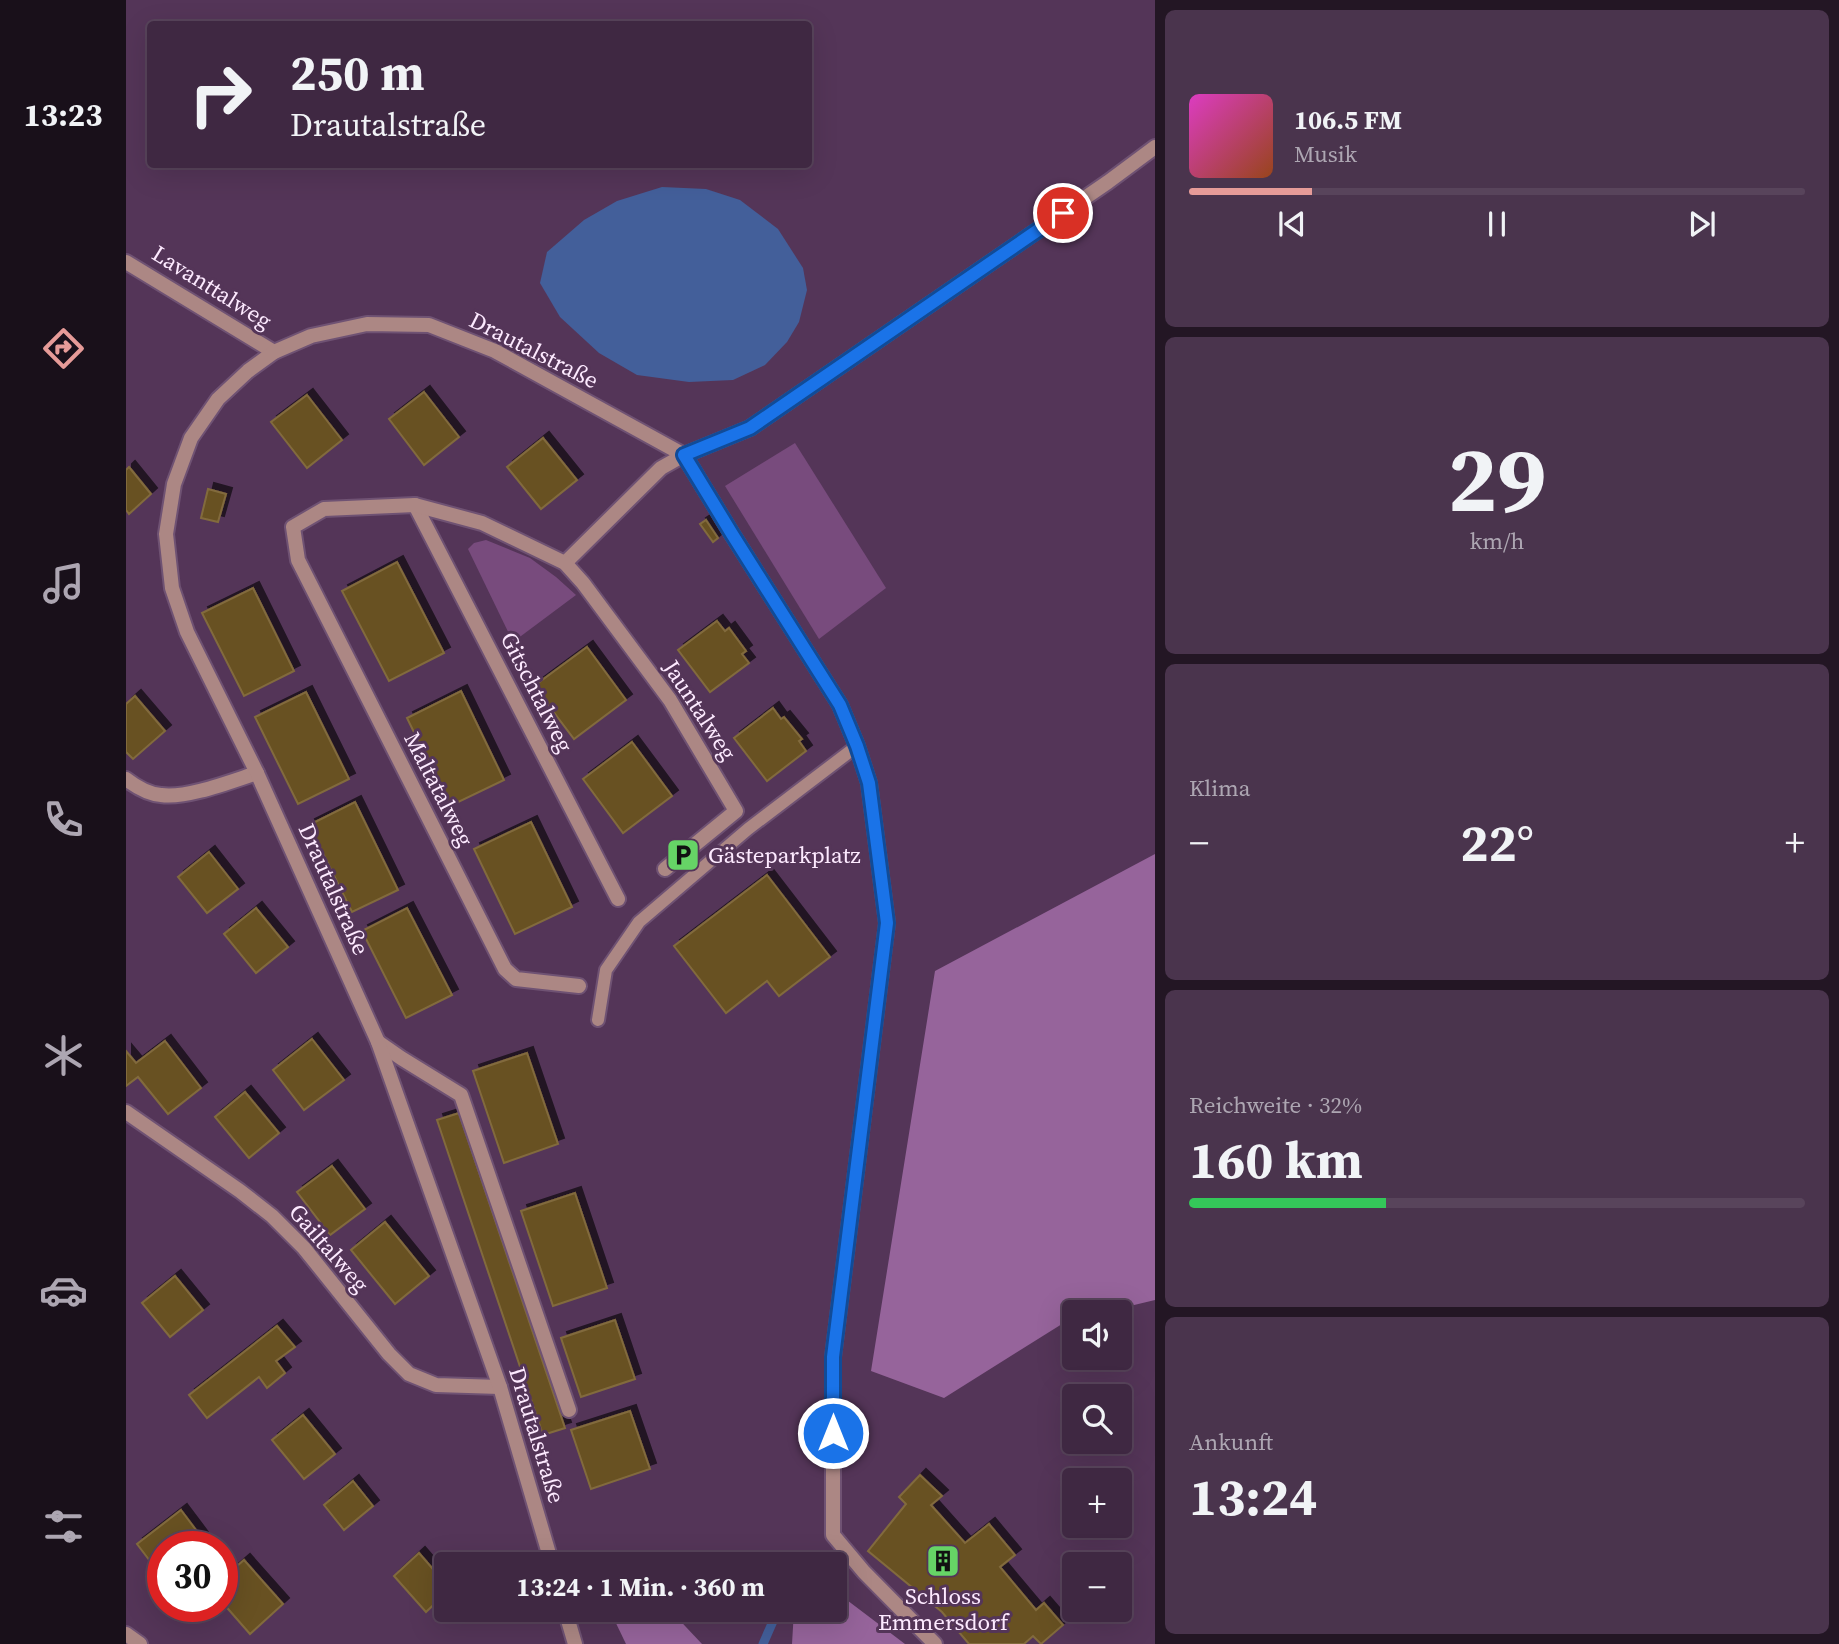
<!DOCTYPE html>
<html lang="de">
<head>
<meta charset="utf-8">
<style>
  :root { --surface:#3f2842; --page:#4a344d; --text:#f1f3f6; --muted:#ada6b2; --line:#58445b; --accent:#e69b98 }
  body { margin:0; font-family:"Source Serif 4",serif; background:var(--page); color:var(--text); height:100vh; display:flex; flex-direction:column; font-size:26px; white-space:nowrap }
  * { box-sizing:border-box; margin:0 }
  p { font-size:23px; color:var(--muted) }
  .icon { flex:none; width:38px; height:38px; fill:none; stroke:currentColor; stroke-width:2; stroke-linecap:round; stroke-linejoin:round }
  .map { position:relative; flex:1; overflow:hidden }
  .sheet { display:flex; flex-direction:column; gap:10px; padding:10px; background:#231624; width:684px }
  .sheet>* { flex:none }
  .top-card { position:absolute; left:21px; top:21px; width:665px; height:147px; border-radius:7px; box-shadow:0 7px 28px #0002,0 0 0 2px var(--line); background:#3f2842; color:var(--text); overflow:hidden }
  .fabs { position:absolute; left:936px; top:1300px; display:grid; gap:14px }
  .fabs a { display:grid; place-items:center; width:70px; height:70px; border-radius:7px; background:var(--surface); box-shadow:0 7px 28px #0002,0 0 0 2px var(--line); font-size:35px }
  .speed { position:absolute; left:21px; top:1531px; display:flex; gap:14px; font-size:35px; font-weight:700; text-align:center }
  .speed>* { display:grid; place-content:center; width:91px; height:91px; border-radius:50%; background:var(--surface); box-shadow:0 7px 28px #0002,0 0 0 2px var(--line); line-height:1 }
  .speed .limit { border:10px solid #d22; background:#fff; color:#111 }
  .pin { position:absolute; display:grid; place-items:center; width:60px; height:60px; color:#fff; margin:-30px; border:4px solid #fff; border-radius:50%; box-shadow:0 2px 7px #0007 }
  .me { position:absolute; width:77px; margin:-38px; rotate:0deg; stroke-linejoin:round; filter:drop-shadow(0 0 5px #0008) }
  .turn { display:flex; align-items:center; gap:24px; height:147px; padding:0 28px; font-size:32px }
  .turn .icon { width:91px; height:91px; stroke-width:2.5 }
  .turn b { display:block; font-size:49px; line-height:60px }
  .big { font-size:52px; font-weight:700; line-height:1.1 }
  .sheet .card { flex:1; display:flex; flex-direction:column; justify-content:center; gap:10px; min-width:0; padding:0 24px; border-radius:10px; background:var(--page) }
  .sheet .dial { align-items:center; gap:0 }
  .dial b { font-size:91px; line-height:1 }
  .song { display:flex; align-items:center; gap:21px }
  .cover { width:84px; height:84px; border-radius:10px; background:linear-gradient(135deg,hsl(310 70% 55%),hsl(20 70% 35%)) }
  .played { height:7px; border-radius:4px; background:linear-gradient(90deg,var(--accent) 20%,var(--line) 20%) }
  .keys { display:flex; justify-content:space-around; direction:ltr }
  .heat { display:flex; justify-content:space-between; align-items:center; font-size:38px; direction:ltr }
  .charge { height:10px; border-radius:5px; background:linear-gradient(90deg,#34c759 32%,var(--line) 0) }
  .trip { position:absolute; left:308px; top:1552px; width:413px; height:70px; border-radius:7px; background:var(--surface); box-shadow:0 7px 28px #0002,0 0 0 2px var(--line); font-weight:700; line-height:70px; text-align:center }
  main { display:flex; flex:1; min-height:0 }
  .tab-bar { display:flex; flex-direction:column; width:126px; justify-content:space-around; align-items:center; background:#19101a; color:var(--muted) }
  .tab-bar .icon { width:49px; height:49px }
  .tab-bar .current { color:var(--accent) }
  .tab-bar b { font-size:32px; color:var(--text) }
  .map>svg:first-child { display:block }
  .green { fill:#784b7d }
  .forest { fill:#96649b }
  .water { fill:#435f9a }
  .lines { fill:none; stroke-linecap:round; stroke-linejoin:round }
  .stream { stroke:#435f9a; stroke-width:9 }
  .building { fill:#685123; stroke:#826b3d; stroke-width:2; filter:url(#shadow) }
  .lane-casing { stroke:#6f5273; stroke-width:16 }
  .street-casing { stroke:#6f5273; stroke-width:18 }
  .lane { stroke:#ac8784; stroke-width:12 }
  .street { stroke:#ac8784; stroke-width:14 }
  .route-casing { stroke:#114b97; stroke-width:18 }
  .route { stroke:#1a73e8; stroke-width:12 }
  .labels { text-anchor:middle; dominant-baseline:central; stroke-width:6; stroke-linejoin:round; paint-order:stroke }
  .street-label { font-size:23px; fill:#fdeaff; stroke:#543558 }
  .poi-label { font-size:23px; fill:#fdeaff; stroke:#543558; text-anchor:start }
</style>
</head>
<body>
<main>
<nav class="tab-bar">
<b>13:23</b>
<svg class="icon current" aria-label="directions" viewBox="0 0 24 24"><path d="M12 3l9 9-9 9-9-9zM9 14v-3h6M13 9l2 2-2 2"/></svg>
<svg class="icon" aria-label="music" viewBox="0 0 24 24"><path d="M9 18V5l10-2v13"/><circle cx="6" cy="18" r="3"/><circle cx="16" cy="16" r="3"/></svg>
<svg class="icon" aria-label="phone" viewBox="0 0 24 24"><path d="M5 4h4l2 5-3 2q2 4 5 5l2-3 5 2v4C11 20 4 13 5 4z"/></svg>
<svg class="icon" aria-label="climate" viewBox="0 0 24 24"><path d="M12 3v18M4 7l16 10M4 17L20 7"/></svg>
<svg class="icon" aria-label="car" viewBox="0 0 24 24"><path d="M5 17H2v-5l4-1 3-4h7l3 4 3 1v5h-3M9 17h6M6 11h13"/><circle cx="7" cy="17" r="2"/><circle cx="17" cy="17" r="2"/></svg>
<svg class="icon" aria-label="filters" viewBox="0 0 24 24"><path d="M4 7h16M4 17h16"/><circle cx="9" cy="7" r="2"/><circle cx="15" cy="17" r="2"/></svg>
</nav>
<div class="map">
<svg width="1029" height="1644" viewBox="0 0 1029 1644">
  <defs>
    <filter id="shadow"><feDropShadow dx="6" dy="-6" stdDeviation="0" flood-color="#0009"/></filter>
  </defs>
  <rect width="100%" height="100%" fill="#543558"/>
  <g class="green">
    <polygon points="669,443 760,588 693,639 599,486"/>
    <polygon points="360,540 404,558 430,577 450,595 387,642 342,549 348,543"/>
  </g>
  <g class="forest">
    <polygon points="1029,854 1029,1300 979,1312 948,1312 948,1320 936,1324 818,1398 745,1371 809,971"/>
    <polygon points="709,1591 779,1644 666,1644 668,1610 709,1610"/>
    <polygon points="494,1610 544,1610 576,1644 500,1644 487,1617"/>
  </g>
  <polygon class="water" points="536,187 580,189 614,200 652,229 677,268 681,290 673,322 661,342 639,365 607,380 563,382 511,375 473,353 434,317 414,283 421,252 458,220 491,201"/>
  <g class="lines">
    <polyline class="stream" points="637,1644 652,1610"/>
  </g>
  <g class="building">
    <polygon points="298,392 333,437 298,465 263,419"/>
    <polygon points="181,395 216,440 181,468 145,422"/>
    <polygon points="417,438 451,480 415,509 381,467"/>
    <polygon points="3,467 25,494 3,514 0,510 0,470"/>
    <polygon points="82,489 100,494 92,522 75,518"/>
    <polygon points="580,520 592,538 587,542 574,524"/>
    <polygon points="271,562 318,653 263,681 216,591"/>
    <polygon points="127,588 168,671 118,696 76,613"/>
    <polygon points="591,621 599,631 603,628 620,651 616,654 623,663 584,692 552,650"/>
    <polygon points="461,647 500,700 448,739 408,686"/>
    <polygon points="335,691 378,780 324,806 281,718"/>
    <polygon points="180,692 223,779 172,804 129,717"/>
    <polygon points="9,696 39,731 7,759 0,752 0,704"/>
    <polygon points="647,708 655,719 658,717 676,739 673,741 680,751 641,781 608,738"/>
    <polygon points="506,742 546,796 497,833 457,779"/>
    <polygon points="229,802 272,890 226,912 183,825"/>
    <polygon points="405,822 446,907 389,934 348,849"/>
    <polygon points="83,852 112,889 81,913 52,877"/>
    <polygon points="641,875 704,957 653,996 641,981 600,1013 548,946"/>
    <polygon points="130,908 162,947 130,973 98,934"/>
    <polygon points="281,908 326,995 280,1018 236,931"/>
    <polygon points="186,1039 218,1080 178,1110 147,1070"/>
    <polygon points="39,1041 75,1088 42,1114 12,1077 0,1086 0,1051 10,1063"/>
    <polygon points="401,1053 432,1144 378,1163 347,1071"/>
    <polygon points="119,1092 153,1133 123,1158 89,1117"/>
    <polygon points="333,1113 439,1428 417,1435 311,1120"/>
    <polygon points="206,1166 239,1209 204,1235 171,1192"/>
    <polygon points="449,1193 481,1288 427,1306 395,1211"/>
    <polygon points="259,1222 303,1276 269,1304 225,1250"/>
    <polygon points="49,1276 77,1310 44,1337 16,1303"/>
    <polygon points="489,1320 509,1379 455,1397 435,1338"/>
    <polygon points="151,1326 169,1347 150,1361 159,1373 141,1388 133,1377 81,1418 63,1395"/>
    <polygon points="504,1411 524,1469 465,1489 445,1430"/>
    <polygon points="177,1415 209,1454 178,1479 146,1440"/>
    <polygon points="794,1475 816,1496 805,1505 839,1543 863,1524 889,1555 874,1567 910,1610 918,1603 937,1625 915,1644 907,1636 898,1644 843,1644 816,1612 742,1551 780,1504 773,1497"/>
    <polygon points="227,1481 247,1506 218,1530 198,1505"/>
    <polygon points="55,1510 76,1538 65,1547 37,1547 37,1578 11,1544"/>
    <polygon points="293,1553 320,1584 320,1593 300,1612 268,1576"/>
    <polygon points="118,1560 157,1604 124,1634 96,1602 96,1579"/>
  </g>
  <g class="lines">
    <defs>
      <polyline id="lane" points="472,1020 480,970 513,922 622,829 731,746"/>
      <g id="street">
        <polyline points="0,262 148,352"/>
        <polyline points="289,505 492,899"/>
        <polyline points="439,563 535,468 558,455 624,428 982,182 1029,147"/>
        <path d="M0,779c9,7 23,15 35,16 25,4 71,-14 96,-22"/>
        <polyline points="453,986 390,979 379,969 172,560 167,527 198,509 289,505 356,523 439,563 457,583 544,700 610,811 539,869"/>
        <polyline points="252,1042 275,1058 335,1095 443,1410"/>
        <polyline points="0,1112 114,1191 146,1216 178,1248 263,1354 283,1374 310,1385 374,1387"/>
        <polyline points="426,1564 374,1387 252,1042 131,773 61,632 46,588 40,534 48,484 65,438 92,399 122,371 148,352 185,336 241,324 303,325 369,351 558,455 606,534 714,705 731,746 743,783 761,923 707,1357 707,1535 738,1572 809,1644"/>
        <polyline points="439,1610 449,1644"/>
        <polyline points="0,1634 14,1644"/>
      </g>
    </defs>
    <use href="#lane" class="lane-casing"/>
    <use href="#street" class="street-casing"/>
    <use href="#lane" class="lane"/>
    <use href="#street" class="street"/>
  </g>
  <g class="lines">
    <defs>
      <polyline id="route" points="707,1433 707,1357 761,923 743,783 731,746 714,705 606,534 558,455 624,428 937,213"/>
    </defs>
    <use href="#route" class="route-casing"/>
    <use href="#route" class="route"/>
  </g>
  <defs>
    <symbol id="parking-square" viewBox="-11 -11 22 22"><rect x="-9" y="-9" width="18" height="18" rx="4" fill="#66d466" stroke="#543558"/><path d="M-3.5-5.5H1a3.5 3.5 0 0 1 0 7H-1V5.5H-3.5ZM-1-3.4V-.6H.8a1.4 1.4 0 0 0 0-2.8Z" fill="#111"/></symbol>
    <symbol id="building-square" viewBox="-11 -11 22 22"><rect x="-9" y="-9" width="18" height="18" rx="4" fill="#66d466" stroke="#543558"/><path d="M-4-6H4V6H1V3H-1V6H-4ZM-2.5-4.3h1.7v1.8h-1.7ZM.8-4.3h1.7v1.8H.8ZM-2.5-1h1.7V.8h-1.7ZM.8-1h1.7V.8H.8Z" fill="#111"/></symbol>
  </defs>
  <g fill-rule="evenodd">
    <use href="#parking-square" x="538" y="836" width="38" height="38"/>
    <use href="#building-square" x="798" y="1542" width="38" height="38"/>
  </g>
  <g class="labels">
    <g class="street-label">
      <text transform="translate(86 287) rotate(32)">Lavanttalweg</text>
      <text transform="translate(408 350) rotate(27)">Drautalstraße</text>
      <text transform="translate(411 692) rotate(63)">Gitschtalweg</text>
      <text transform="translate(574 710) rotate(57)">Jauntalweg</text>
      <text transform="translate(313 789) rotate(63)">Maltatalweg</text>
      <text transform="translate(208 889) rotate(66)">Drautalstraße</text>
      <text transform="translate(203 1248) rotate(49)">Gailtalweg</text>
      <text transform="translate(411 1435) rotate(73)">Drautalstraße</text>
    </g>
    <g class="poi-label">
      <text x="582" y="855">Gästeparkplatz</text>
      <text x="817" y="1596" text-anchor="middle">Schloss<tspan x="817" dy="26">Emmersdorf</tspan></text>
    </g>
  </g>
</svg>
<div class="fabs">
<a><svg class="icon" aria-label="sound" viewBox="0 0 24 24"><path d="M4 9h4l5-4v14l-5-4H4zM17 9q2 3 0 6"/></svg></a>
<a><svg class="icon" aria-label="search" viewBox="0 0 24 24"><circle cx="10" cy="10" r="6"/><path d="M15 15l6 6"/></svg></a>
<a>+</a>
<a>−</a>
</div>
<div class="speed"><div class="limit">30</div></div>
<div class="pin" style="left:937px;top:213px;background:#d93025"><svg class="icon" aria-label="arrive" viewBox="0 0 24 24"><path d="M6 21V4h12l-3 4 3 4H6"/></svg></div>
<svg class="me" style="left:707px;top:1433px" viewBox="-20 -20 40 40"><circle r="17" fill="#1a73e8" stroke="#fff" stroke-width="3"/><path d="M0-11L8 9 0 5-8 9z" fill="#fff"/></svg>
<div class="trip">13:24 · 1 Min. · 360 m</div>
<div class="top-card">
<div class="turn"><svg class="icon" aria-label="right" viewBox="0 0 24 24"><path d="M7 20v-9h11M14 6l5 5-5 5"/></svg><div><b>250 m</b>Drautalstraße</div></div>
</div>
</div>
<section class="sheet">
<div class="card">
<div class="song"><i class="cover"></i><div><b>106.5 FM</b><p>Musik</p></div></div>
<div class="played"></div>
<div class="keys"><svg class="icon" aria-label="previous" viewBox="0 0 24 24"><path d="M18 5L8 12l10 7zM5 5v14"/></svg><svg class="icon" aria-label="pause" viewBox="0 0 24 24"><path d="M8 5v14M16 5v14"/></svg><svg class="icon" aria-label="next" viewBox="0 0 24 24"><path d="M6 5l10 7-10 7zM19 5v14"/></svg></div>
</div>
<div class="card dial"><b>29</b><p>km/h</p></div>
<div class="card"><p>Klima</p>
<div class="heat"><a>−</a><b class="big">22°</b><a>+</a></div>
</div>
<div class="card"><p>Reichweite · 32%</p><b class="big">160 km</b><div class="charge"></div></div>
<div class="card"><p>Ankunft</p><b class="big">13:24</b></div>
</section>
</main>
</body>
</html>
